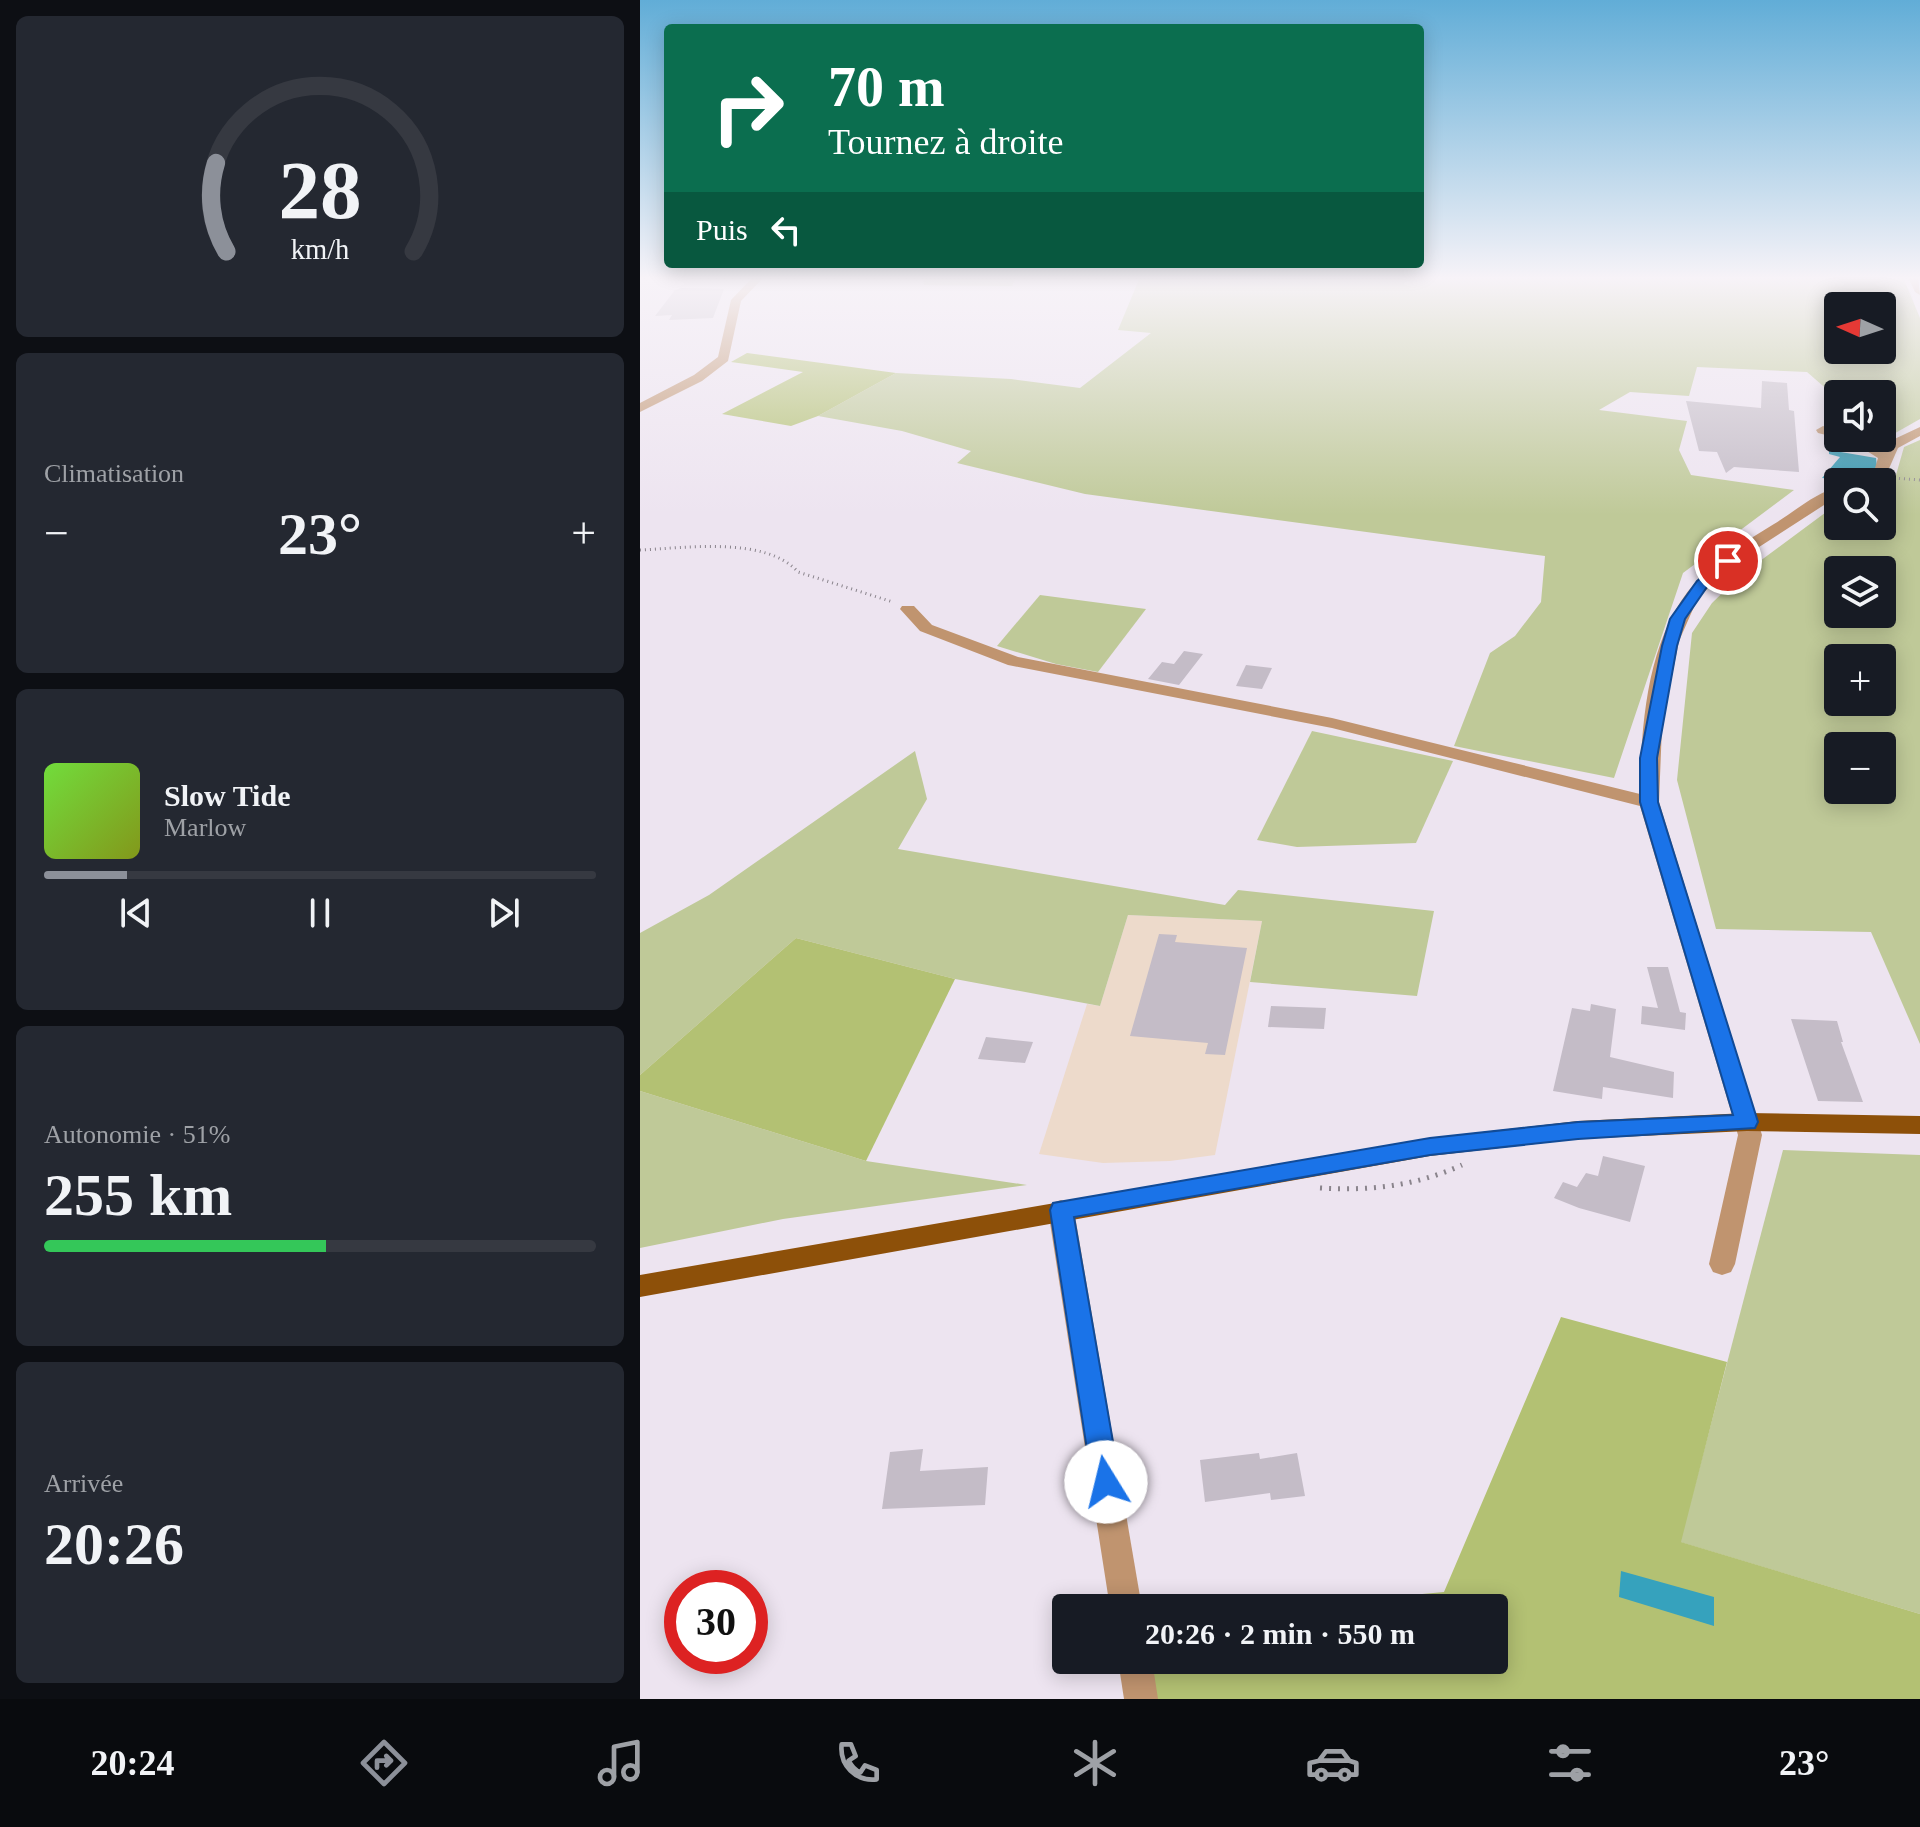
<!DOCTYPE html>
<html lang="fr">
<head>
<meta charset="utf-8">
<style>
  :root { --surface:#171b24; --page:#242831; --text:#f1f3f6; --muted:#9ea1a6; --line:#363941; --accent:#8c9099 }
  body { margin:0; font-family:Georgia,serif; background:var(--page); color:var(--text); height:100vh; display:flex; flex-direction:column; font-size:30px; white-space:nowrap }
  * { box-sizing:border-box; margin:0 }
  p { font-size:26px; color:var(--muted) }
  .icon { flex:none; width:44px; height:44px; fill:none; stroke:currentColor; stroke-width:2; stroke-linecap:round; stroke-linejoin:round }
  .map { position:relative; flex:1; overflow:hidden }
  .side { display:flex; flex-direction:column; gap:16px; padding:16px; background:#0d0f14; width:640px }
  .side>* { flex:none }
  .hud { position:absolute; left:24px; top:24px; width:760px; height:244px; border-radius:8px; box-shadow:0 4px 20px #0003; background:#0b6e4f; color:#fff; overflow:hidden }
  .needle { width:52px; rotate:273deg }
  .fabs { position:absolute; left:1184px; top:292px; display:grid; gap:16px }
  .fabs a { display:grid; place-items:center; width:72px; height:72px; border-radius:8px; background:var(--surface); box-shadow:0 4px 20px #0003; font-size:40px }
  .speed { position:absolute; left:24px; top:1570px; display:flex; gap:16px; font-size:40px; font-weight:700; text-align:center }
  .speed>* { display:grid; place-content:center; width:104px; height:104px; border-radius:50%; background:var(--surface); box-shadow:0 4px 20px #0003; line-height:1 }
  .speed .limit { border:12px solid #d22; background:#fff; color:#111 }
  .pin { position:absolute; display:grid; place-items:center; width:68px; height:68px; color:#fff; margin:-34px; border:4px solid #fff; border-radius:50%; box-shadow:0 2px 8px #0007 }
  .me { position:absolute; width:88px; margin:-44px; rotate:351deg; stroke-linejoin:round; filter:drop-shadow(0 0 6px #0008) }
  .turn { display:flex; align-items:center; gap:28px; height:168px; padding:0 32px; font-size:36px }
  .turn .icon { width:104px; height:104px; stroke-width:2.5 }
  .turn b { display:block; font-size:56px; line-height:68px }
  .then { display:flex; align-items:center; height:76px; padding:0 32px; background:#0003; gap:16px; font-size:30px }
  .big { font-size:60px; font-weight:600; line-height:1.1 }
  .side .tile { flex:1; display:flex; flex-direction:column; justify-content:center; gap:12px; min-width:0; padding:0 28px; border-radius:12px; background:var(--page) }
  .side .dial { align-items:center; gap:0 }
  .dial svg { height:208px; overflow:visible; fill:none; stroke:var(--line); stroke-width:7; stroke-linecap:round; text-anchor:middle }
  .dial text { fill:var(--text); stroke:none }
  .song { display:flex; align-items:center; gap:24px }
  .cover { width:96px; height:96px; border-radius:12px; background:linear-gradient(135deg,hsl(100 70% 55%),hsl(70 70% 35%)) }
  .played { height:8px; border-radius:4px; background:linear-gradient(90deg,var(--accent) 15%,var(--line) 15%) }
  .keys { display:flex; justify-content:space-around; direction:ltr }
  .heat { display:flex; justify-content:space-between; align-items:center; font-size:44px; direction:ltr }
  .charge { height:12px; border-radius:6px; background:linear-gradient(90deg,#34c759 51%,var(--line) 0) }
  .trip { position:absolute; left:412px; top:1594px; width:456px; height:80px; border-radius:8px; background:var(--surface); box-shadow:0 4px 20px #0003; font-weight:600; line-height:80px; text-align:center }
  .tab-bar { display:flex; height:128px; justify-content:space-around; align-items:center; background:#090b0e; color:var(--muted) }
  .tab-bar .icon { width:56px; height:56px }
  .tab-bar .active { color:var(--accent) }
  .tab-bar b { font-size:36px; color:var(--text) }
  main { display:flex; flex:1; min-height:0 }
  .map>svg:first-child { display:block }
  .commercial { fill:#eddacb }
  .green { fill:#bfc998; fill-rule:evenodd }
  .forest { fill:#b3c173 }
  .water { fill:#36a2bd }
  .building { fill:#c4bcc7 }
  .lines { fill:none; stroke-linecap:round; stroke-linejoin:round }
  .path-far1 { stroke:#8a848c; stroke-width:3; stroke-dasharray:1 4; stroke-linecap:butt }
  .path { stroke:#8a848c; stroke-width:5; stroke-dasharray:2 7; stroke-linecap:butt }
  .minor { fill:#c0946f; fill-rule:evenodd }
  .major { fill:#8d5009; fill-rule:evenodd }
  .route { fill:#1a73e8; stroke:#114b97; stroke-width:2 }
</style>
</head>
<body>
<main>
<section class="side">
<div class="tile dial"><svg viewBox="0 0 100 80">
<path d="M14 69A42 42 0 1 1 86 69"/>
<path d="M14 69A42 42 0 0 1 10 35" stroke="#8c9099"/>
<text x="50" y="56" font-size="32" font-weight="700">28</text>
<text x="50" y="72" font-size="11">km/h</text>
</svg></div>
<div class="tile"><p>Climatisation</p>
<div class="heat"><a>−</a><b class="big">23°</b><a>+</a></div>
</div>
<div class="tile">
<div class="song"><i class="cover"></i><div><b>Slow Tide</b><p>Marlow</p></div></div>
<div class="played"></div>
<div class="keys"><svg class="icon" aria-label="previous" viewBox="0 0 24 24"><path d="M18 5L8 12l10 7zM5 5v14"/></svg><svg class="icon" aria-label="pause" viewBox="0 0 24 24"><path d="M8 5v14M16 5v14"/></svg><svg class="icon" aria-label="next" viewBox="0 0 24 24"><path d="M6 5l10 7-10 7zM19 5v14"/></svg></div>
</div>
<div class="tile"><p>Autonomie · 51%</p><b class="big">255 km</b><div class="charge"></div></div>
<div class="tile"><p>Arrivée</p><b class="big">20:26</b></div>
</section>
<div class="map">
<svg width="1280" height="1699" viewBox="0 0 1280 1699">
  <rect width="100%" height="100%" fill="#ede4f0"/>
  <polygon class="commercial" points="488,915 622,921 575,1155 530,1161 463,1163 399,1154 447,1004 460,1006"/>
  <g class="green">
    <polygon points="283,277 376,277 372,286 284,285"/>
    <path d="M500,277h763l17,41v101l-37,21 -7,-2h6v-44h-44v5l-31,-27 -110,-5 -8,29 -59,-4 -31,18 88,11 -8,29 12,25 103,15 -111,83 -69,205 -160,-32 36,-93 25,-17 26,-34 4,-46 -460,-62 -128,-31 14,-12 -69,-20 -84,-15 78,-43 115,6 69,9 71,-55 -33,-3zM1198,306h44v44h-44z"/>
    <path d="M1280,440v604l-49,-112 -155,-3 -39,-149 15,-147 20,-30 29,-28 96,-71 1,22h44v-40l12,-4 10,-35zM1198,570h44v44h-44zM1198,658h44v44h-44zM1198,746h44v44h-44z"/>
    <polygon points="400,595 506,609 458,672 416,664 357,646"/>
    <polygon points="672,731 813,761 776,843 657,847 617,840"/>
    <polygon points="275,751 287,799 258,849 585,905 598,890 794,911 777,996 610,982 622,921 488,915 460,1006 315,979 156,938 0,1075 0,933 69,895"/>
    <polygon points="0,1091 226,1161 387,1185 143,1219 0,1248"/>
    <polygon points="1143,1150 1280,1155 1280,1614 1040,1542"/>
  </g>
  <g class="forest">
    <polygon points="107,353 256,373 178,416 151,426 82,414 163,372 91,362"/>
    <polygon points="156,938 315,979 226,1161 0,1091 0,1075"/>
    <polygon points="921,1317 1087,1362 1041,1542 1280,1614 1280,1699 517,1699 511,1660 854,1660 854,1608 629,1608 804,1592"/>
  </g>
  <g class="water">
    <polygon points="1189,450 1236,458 1237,467 1214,481 1182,478 1200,457 1189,454"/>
    <polygon points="981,1571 1074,1597 1074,1626 979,1597"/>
  </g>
  <g class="building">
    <polygon points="42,288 84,289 73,318 29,320 32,315 15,316 35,290"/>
    <polygon points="1122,381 1147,383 1149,410 1154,411 1159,472 1094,467 1086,473 1077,452 1059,451 1046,401 1121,408"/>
    <polygon points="544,651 563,654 539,685 508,679 522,662 534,664"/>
    <polygon points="606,665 632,668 622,689 596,686"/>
    <polygon points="519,934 537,935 535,942 607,948 585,1055 565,1054 568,1043 490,1036"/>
    <polygon points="1007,967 1028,967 1040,1012 1046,1013 1045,1030 1001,1024 1002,1006 1018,1008"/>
    <polygon points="951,1004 976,1009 970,1057 1034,1072 1033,1098 963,1087 962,1099 913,1091 932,1008 950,1011"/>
    <polygon points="631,1006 686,1008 684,1029 628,1027"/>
    <polygon points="1151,1019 1197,1021 1203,1042 1201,1042 1223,1102 1178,1101"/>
    <polygon points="346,1037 393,1042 385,1063 338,1059"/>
    <polygon points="963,1156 1005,1166 990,1222 939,1208 914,1198 923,1182 937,1187 946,1173 958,1176"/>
    <polygon points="283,1449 280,1471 348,1467 345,1505 242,1509 250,1452"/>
    <polygon points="619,1453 620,1459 657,1453 665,1496 631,1500 630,1493 565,1502 560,1460"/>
  </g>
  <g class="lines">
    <g class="path-far1">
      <polyline points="1254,478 1280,480"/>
      <path d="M0,550c45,-2 126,-14 158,22l95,30"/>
    </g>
    <path class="path" d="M680,1188c51,3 95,-2 142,-23"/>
    <g class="minor">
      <polygon points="113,277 124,277 101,301 88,361 62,381 0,412 0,403 54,375 78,357 91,300"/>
      <polygon points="1268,277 1278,277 1280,295 1275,292"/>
      <polygon points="1183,426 1198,430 1198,438 1178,433 1176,430"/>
      <polygon points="1280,427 1280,436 1258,448 1244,480 1218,482 1233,475 1238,458 1206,438 1228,438 1243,449 1248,442"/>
      <path d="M1198,487v9l-96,62 -25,20 -20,22 -18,41 -17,85 -3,76 103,333 -27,129 -4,8 -9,3 -9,-3 -4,-8 29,-129 -98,-329 -308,-78 -324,-63 -88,-34 -20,-22 2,-3h12l18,19 86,32 314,61 308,76c1,-69 7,-158 55,-211 22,-25 51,-42 79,-59 20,-12 41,-31 64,-37z"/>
      <polygon points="421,1200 430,1203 434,1210 502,1608 470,1608 408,1210 412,1203"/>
      <polygon points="478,1660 512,1660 518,1699 484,1699"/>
    </g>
    <polygon class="major" points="1107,1113 1280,1116 1280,1134 1107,1131 938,1139 790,1156 0,1297 0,1275 790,1138 938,1121"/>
  </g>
  <linearGradient id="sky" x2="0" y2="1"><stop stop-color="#61add7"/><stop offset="0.54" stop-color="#f7f3f8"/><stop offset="1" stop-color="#f7f3f8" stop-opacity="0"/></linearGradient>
  <rect width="1280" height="515" fill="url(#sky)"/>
  <polygon class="route" points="1088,557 1095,561 1067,587 1045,619 1037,646 1017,758 1018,802 1118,1122 1115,1128 938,1139 790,1155 434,1217 480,1482 476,1491 466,1495 456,1491 452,1482 410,1210 413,1203 790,1138 938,1122 1093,1115 1000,802 1000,758 1022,646 1030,619 1057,581"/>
</svg>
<div class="fabs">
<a><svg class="needle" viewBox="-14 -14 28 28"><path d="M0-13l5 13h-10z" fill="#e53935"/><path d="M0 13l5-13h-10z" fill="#9ea1a6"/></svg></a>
<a><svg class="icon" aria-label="sound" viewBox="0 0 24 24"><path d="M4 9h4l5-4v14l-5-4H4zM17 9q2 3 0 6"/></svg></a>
<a><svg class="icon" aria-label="search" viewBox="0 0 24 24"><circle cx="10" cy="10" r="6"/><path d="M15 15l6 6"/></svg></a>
<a><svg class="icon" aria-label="layers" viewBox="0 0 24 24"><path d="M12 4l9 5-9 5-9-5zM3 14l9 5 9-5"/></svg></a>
<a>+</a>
<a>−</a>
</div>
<div class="speed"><div class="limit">30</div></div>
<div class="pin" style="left:1088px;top:561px;background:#d93025"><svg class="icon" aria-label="arrive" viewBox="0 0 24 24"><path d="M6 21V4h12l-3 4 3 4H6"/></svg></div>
<svg class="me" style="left:466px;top:1482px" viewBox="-20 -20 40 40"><circle r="19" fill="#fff"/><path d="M0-13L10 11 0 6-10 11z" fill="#1a73e8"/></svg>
<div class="trip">20:26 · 2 min · 550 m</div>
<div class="hud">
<div class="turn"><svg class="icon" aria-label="right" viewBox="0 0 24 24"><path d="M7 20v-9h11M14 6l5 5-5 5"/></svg><div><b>70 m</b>Tournez à droite</div></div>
<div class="then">Puis<svg class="icon" aria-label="left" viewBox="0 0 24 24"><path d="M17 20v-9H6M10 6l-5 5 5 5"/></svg></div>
</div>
</div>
</main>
<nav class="tab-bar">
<b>20:24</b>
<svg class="icon active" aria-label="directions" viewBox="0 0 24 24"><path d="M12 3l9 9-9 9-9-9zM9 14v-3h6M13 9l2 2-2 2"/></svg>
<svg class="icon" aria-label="music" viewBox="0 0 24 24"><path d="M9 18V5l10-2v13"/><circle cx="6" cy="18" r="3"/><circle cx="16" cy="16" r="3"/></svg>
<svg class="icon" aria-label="phone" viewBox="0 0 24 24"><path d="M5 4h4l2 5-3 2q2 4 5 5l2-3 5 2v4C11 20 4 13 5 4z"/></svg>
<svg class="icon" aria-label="climate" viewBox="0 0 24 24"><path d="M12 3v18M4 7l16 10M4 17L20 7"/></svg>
<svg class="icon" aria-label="car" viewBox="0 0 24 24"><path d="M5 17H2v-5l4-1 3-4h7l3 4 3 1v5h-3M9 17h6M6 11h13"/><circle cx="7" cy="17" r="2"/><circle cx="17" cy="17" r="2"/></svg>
<svg class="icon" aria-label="filters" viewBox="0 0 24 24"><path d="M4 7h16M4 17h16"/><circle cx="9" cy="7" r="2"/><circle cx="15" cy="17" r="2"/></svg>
<b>23°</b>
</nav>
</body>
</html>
